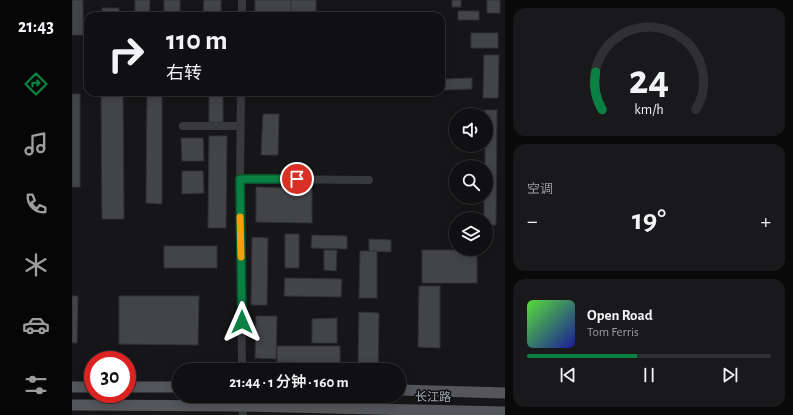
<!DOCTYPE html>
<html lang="zh">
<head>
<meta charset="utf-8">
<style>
  :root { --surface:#101012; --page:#19191b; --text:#f1f3f6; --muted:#9c9d9f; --line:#303032; --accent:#0b8043 }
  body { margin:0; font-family:"Alegreya Sans","Noto Sans SC",sans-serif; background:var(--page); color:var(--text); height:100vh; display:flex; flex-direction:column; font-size:15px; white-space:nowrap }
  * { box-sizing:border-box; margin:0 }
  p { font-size:13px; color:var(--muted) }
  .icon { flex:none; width:22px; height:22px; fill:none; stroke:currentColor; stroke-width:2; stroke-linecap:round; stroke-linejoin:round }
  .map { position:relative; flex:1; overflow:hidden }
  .drawer { display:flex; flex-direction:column; gap:8px; padding:8px; background:#09090a; width:288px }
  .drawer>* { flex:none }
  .hud { position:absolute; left:12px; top:12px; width:361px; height:84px; border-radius:12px; box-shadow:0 2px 10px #0003,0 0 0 1px var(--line); background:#101012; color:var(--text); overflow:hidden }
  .controls { position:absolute; left:377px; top:108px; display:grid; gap:8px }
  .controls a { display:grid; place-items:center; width:44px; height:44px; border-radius:50%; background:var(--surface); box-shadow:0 2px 10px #0003,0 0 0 1px var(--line); font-size:20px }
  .speed { position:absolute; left:12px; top:351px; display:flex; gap:8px; font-size:20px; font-weight:700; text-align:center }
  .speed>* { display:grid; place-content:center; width:52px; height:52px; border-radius:50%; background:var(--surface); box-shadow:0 2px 10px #0003,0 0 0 1px var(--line); line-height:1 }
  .speed .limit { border:6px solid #d22; background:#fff; color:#111 }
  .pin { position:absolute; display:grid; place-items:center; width:34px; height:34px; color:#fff; margin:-17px; border:2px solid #fff; border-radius:50%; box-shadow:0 1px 4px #0007 }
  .me { position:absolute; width:44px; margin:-22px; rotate:0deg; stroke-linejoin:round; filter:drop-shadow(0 0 3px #0008) }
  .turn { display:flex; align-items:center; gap:14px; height:84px; padding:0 16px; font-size:18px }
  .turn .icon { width:52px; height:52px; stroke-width:2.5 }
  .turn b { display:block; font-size:28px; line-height:34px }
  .big { font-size:30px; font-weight:600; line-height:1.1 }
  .drawer .tile { flex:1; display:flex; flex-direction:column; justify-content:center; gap:6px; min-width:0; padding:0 14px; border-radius:12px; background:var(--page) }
  .drawer .dial { align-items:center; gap:0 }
  .dial svg { height:104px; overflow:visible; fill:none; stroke:var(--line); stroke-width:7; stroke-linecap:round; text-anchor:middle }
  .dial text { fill:var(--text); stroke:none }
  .song { display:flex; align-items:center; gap:12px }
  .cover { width:48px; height:48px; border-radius:6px; background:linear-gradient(135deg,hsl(110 70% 55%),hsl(240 70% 35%)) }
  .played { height:4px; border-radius:2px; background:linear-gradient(90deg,var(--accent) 45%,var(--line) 45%) }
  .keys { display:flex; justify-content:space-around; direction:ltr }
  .heat { display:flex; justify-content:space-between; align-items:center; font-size:22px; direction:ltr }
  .trip { position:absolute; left:100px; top:363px; width:234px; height:40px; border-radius:20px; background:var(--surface); box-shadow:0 2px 10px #0003,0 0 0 1px var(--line); font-weight:600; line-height:40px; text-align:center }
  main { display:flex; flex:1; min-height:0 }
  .menu { display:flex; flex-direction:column; width:72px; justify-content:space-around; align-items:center; background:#060607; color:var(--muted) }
  .menu .icon { width:28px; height:28px }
  .menu .selected { color:var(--accent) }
  .menu b { font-size:18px; color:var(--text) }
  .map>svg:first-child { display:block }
  .building { fill:#434448; stroke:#303134 }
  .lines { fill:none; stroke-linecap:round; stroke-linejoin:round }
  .minor { stroke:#38393d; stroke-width:8 }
  .major { stroke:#54565c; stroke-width:11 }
  .route-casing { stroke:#07532c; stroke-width:10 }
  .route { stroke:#0b8043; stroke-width:7 }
  .slow { stroke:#f59e0b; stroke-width:7 }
  .labels { text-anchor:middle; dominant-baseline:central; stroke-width:3.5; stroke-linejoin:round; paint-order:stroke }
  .street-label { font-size:12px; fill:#a9aeb7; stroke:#111113 }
</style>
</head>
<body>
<main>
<nav class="menu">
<b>21:43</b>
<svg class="icon selected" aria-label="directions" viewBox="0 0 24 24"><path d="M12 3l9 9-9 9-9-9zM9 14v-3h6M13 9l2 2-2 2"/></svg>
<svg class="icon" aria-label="music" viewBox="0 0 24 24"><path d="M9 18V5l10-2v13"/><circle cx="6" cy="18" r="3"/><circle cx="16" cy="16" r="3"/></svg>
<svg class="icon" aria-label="phone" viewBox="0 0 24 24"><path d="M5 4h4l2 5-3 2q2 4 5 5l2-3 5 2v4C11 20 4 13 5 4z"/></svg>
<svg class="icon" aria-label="climate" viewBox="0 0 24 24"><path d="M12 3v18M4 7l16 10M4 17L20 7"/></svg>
<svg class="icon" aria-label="car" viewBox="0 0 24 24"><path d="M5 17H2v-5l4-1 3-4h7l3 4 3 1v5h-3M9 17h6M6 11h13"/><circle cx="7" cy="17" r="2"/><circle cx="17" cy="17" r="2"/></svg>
<svg class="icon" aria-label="filters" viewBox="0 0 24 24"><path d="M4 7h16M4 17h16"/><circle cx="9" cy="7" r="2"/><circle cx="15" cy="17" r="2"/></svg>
</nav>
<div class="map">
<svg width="433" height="415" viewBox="0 0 433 415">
  <rect width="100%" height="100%" fill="#161618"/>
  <g class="building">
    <rect x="0" y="0" width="11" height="35"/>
    <polygon points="63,0 78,0 77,16 63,16"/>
    <rect x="92" y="0" width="16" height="16"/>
    <polygon points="132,0 149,0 149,16 131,16"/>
    <polygon points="183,0 220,0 219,16 183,16"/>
    <rect x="219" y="0" width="25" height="16"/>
    <rect x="380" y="0" width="9" height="7"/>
    <rect x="415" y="0" width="13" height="13"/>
    <rect x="30" y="8" width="17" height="8"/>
    <rect x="386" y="11" width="21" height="9"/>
    <rect x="399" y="33" width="27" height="15"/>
    <polygon points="412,55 427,55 426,98 411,98"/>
    <polygon points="400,78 400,89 372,90 372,79"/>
    <polygon points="29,92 51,92 52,219 30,219"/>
    <rect x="76" y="92" width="32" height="4"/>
    <rect x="137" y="92" width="14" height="30"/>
    <polygon points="180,92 217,92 217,93"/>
    <rect x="0" y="94" width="8" height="93"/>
    <polygon points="75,96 90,96 90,204 74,203"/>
    <polygon points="413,110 425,110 424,225 414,225 414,219 412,219 412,197 414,197 414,167 413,167 413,145 414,145"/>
    <polygon points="191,114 207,114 206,155 189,155"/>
    <polygon points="137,136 155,136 154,228 136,228"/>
    <polygon points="109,138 131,138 132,161 110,161"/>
    <polygon points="110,171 131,171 132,193 110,194"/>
    <polygon points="184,187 240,189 240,223 184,222"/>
    <rect x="213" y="234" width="14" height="34"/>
    <polygon points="240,235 275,236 275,249 239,248"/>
    <polygon points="180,237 196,238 195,305 179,305"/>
    <polygon points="297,239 319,240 319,252 297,251"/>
    <rect x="92" y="246" width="53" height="22"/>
    <polygon points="252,250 265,250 264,271 252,270"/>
    <rect x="350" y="250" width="55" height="33"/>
    <polygon points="288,251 305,251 305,298 287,298"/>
    <polygon points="213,278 270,279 269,297 212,296"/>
    <polygon points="347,286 368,286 368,348 346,347"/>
    <polygon points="0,296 6,296 5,343 0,343"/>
    <polygon points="47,296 127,296 126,345 47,344"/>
    <polygon points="287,312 307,313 306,369 286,369"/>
    <polygon points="184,316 205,316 204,359 183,358"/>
    <polygon points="265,318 265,343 240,343 240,319"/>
    <polygon points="205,346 268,346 268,363 205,362"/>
  </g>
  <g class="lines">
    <g class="minor">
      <polyline points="170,16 170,0"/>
      <polyline points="169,92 168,179 170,370"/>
      <polyline points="111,126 168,126"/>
      <polyline points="168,179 297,180"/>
      <polyline points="170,406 171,415"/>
    </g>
    <g class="major">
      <polyline points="0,387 21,387"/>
      <polyline points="55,387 107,387"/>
      <polyline points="327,390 433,393"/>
      <polyline points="0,405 170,406 433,412"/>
    </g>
  </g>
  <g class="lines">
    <defs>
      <polyline id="route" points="170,322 168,179 225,179"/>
    </defs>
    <use href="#route" class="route-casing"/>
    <use href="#route" class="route"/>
    <polyline class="slow" points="168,217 169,257"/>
  </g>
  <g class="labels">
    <g class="street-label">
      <text transform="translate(361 397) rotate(1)">长江路</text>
    </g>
  </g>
</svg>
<div class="controls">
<a><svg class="icon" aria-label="sound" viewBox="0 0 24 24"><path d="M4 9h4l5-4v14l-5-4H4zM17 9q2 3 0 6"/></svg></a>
<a><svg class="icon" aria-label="search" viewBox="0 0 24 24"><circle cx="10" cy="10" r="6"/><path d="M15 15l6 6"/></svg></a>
<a><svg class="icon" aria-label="layers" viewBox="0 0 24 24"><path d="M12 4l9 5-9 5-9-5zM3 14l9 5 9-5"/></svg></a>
</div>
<div class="speed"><div class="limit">30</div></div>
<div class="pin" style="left:225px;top:179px;background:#d93025"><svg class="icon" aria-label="arrive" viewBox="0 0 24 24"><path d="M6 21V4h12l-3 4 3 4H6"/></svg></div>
<svg class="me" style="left:170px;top:322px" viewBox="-20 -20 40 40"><path d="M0-17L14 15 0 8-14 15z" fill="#0b8043" stroke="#fff" stroke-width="4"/></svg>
<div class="trip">21:44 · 1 分钟 · 160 m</div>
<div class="hud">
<div class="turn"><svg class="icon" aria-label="right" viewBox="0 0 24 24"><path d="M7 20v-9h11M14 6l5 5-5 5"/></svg><div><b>110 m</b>右转</div></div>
</div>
</div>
<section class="drawer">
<div class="tile dial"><svg viewBox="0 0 100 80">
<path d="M14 69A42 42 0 1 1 86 69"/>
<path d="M14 69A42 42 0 0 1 9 40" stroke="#0b8043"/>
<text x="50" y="56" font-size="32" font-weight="700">24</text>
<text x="50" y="72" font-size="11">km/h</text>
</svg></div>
<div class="tile"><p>空调</p>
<div class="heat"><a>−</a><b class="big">19°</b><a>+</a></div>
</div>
<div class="tile">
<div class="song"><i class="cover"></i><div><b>Open Road</b><p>Tom Ferris</p></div></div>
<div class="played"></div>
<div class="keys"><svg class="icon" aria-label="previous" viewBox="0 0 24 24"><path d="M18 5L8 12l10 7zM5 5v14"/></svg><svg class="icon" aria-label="pause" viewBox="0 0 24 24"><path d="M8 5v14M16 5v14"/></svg><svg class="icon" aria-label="next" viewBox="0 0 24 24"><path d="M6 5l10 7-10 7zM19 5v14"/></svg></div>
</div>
</section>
</main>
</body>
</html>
